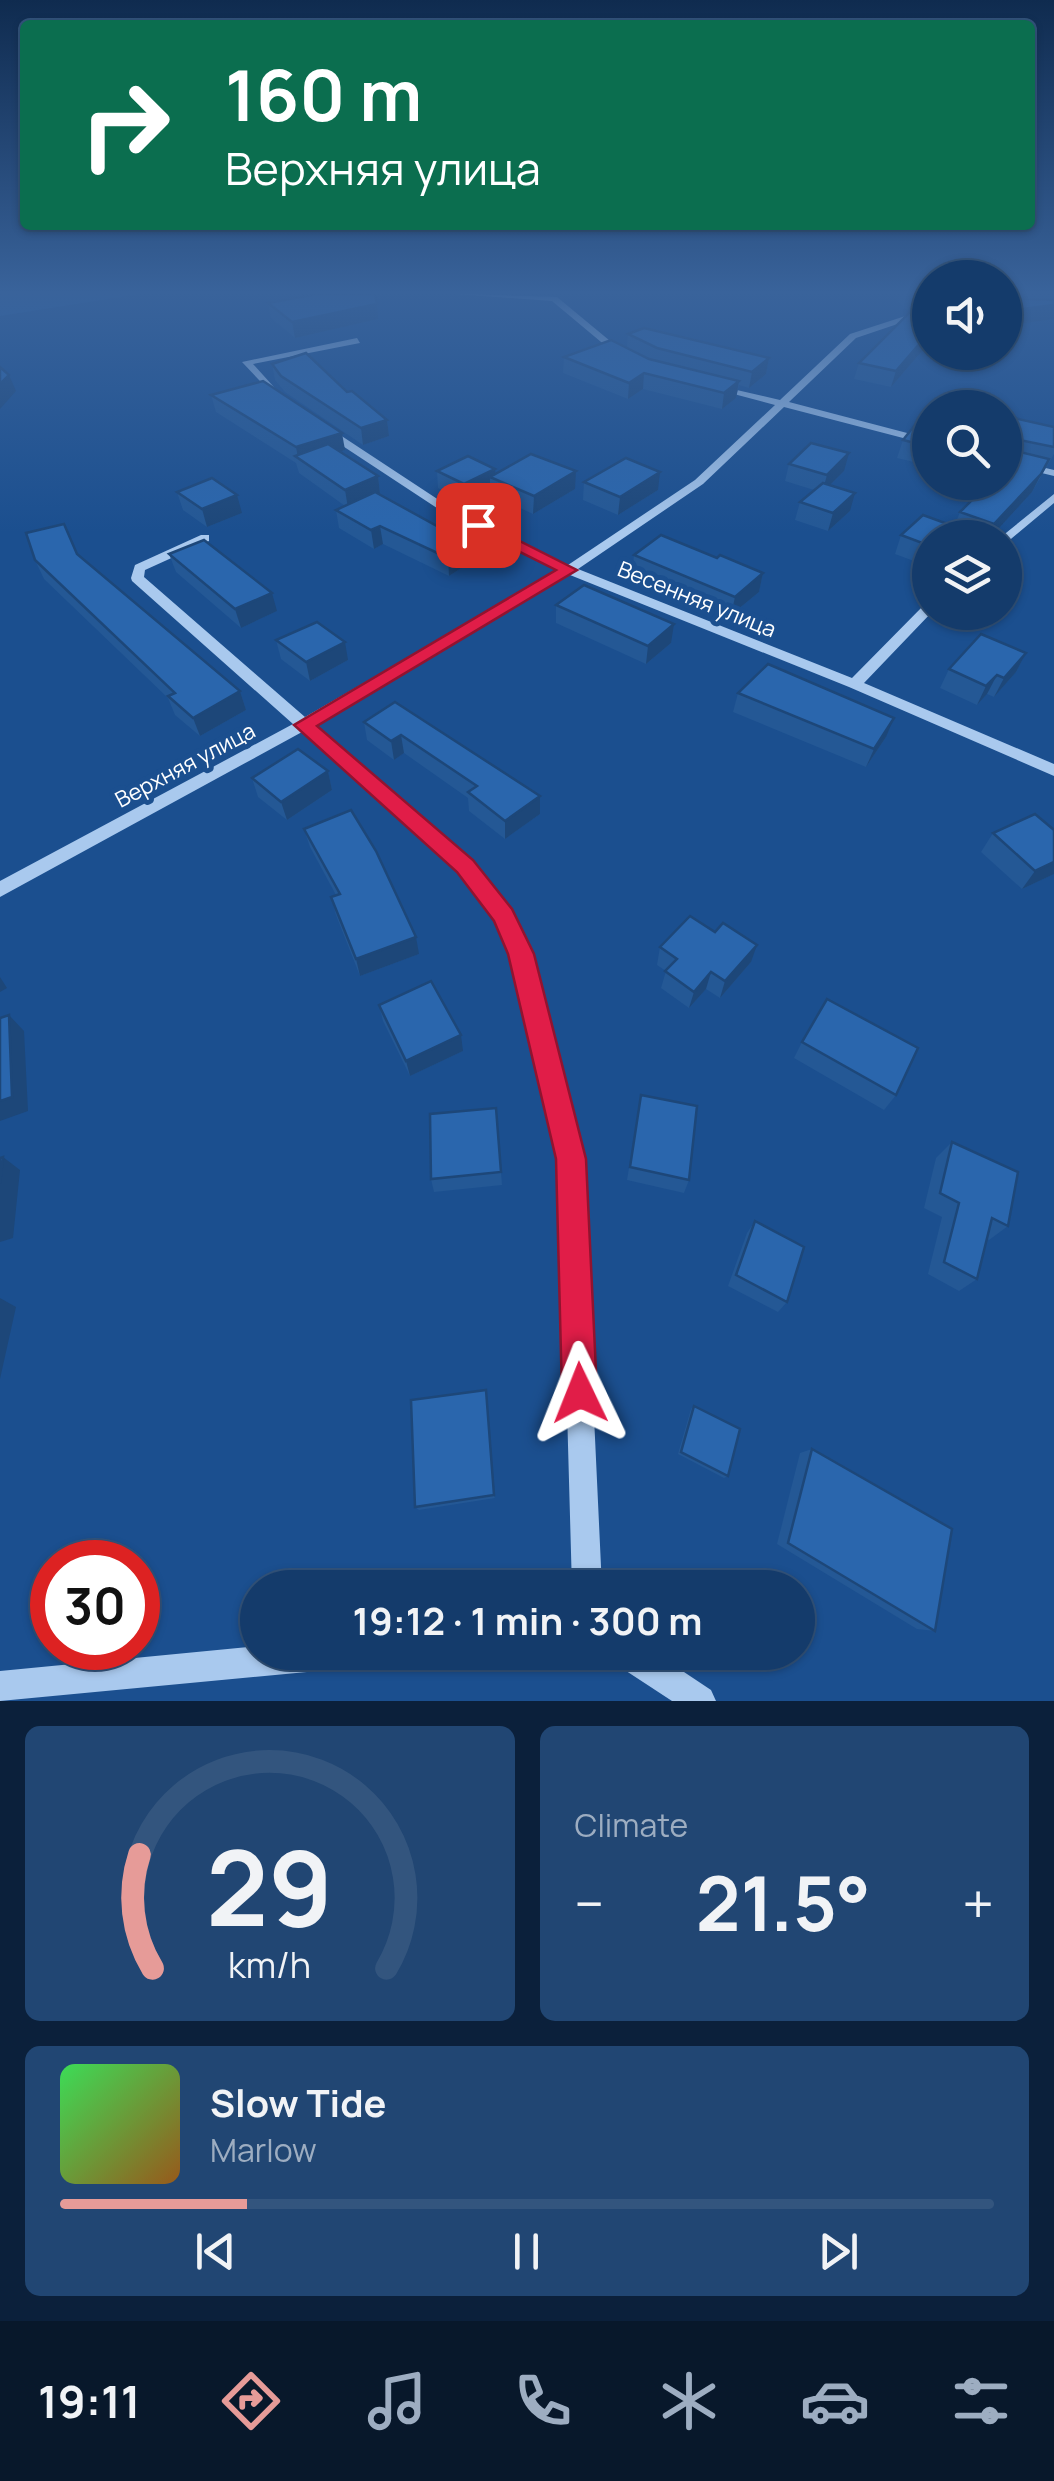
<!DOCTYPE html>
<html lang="en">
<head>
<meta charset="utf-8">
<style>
  :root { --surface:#143b6b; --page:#214673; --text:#f1f3f6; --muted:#9dadc1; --line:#33557e; --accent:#e69b98 }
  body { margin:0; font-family:Manrope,sans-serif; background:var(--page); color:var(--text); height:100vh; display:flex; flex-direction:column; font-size:38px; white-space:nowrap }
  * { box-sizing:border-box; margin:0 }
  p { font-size:32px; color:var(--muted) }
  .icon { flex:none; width:55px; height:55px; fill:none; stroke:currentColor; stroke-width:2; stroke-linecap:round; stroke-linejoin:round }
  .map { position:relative; height:1701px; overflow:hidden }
  .side { display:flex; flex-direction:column; gap:25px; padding:25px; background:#0b203b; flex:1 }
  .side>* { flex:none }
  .guide { position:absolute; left:20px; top:20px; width:1015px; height:210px; border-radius:10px; box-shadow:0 2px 8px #0004,0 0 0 2px var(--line); background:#0b6e4f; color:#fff; overflow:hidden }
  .tools { position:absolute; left:912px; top:260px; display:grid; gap:20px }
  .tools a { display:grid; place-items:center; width:110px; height:110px; border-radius:50%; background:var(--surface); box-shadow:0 2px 8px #0004,0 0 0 2px var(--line); font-size:50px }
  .speed { position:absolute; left:30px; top:1540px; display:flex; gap:20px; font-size:50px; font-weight:700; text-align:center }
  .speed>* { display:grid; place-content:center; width:130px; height:130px; border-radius:50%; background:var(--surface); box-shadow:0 2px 8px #0004,0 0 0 2px var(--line); line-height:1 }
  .speed .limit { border:15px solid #d22; background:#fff; color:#111 }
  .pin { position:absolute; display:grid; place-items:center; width:85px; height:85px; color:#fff; margin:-42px; border-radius:20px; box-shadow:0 5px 15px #0006 }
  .me { position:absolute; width:110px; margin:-55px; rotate:358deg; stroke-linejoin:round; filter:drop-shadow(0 0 8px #0008) }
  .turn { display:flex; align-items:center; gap:35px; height:210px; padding:0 40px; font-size:45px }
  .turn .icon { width:130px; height:130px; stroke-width:2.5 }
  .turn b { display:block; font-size:70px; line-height:85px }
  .big { font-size:75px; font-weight:700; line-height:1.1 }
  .side .card { flex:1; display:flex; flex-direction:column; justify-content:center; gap:15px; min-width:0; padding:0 35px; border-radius:15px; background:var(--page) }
  .side .dial { align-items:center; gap:0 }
  .dial svg { height:260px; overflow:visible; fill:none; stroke:var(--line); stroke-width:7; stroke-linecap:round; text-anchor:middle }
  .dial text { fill:var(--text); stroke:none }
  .song { display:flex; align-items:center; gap:30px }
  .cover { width:120px; height:120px; border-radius:15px; background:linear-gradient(135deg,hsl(130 70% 55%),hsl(30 70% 35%)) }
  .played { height:10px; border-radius:5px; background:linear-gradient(90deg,var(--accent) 20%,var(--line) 20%) }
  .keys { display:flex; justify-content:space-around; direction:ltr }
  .heat { display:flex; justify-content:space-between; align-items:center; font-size:55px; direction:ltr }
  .side .tiles { flex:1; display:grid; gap:25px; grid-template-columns:1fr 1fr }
  .card:last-child { grid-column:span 2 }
  .trip { position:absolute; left:240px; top:1570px; width:575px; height:100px; border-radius:50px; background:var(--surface); box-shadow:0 2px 8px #0004,0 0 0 2px var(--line); font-weight:700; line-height:100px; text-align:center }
  .tabs { display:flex; height:160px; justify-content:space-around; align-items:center; background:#08182b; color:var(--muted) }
  .tabs .icon { width:70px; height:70px }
  .tabs .selected { color:var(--accent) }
  .tabs b { font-size:45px; color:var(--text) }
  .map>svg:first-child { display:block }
  .green { fill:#2461a8 }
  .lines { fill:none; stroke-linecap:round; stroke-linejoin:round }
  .minor { fill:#a9c9ee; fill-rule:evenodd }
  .wall { fill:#245895 }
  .shaded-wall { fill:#1d4779 }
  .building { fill:#2a66ad; stroke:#1d4779; stroke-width:2.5 }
  .route { fill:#e11d48; stroke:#92132f; stroke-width:2.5 }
  .labels { text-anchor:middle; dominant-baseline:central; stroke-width:10; stroke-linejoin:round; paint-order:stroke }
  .far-street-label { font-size:22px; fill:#fff; stroke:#1b4f8f }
</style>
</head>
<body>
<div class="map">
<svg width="1054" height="1701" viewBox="0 0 1054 1701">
  <rect width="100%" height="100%" fill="#1b4f8f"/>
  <polygon class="green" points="0,294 140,294 0,316"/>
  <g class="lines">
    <g class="minor">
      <polygon points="456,294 557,297 627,355 619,357 552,301"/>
      <polygon points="930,308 930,313 856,338 789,402 930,439 930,445 784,407 703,484 578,569 852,678 925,604 930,603 932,612 864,683 1054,764 1054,776 849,687 570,575 314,725 471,861 510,911 531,954 582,1159 602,1588 572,1588 560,1159 511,954 496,921 459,871 302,732 0,897 0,881 293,724 132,581 131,578 135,565 201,535 209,535 209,541 145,570 144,577 305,717 559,570 443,512 323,433 323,429 331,429 451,508 568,565 695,480 775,405 715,389 715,385 780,400 850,334"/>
      <polygon points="357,338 360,343 253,364 282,396 277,399 242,362"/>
      <polygon points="1005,458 1054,470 1054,476 1005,464"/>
      <polygon points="1054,494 1054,503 1005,544 1005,538 1001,537"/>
      <polygon points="258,1646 258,1652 364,1652 360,1663 349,1668 0,1701 0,1671"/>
      <polygon points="610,1652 654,1652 711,1690 716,1701 672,1701 614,1663"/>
    </g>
  </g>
  <g class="wall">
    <polygon points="900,294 930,294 922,351 891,387 854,379 859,363 912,310 908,311 898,301"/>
    <polygon points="1005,294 1054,294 1054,319 1005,326"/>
    <polygon points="268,303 378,319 295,338 271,318"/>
    <polygon points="628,334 769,358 766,374 749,388 739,385 736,398 722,409 643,389 628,399 563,373 564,357 627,348"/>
    <polygon points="272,364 347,392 387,420 389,436 363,445 285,392 275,380"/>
    <polygon points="211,395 345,450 340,452 378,476 380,494 379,495 437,526 477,539 478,557 449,576 383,544 374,549 339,528 336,510 345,506 299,473 296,463 216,412"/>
    <polygon points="930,408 930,466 897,458 903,440 919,427 923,415"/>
    <polygon points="1005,416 1054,427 1054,454 1032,492 990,538 974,538 966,534 964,538 930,538 930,567 895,554 901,535 954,527 960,512 1005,482"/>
    <polygon points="789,464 844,471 830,485 850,511 828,531 795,520 800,502 814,490 785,481"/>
    <polygon points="495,469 495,474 575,489 533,514 490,494 490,489 465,502 438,488 437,471"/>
    <polygon points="584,482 658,490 618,515 583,500"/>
    <polygon points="177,492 242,513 207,527 183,510"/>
    <polygon points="169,554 277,611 241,628 176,572"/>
    <polygon points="78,555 240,691 246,710 200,736 175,715 168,698 44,579 35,560"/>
    <polygon points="634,555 717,558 763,573 759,592 731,615 632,573"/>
    <polygon points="556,605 671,643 646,664 556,623"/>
    <polygon points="276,640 348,660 310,681 281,659"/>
    <polygon points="1026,653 1016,672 994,697 987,694 977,705 940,688 949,669"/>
    <polygon points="738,693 886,737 866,767 733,712"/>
    <polygon points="395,702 540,796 540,814 505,839 469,811 468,798 404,753 394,760 367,740 364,722"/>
    <polygon points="328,771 332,790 287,820 258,797 252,778"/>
    <polygon points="304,829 419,954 360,976 336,915 331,897 336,895 310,847"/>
    <polygon points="993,833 1054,874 1022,889 981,852"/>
    <polygon points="660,947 751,962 720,998 706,989 689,1008 661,988 666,971 657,965"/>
    <polygon points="379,1005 463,1051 410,1076 383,1021"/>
    <polygon points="802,1042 896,1095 884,1110 794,1058"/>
    <polygon points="641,1095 689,1180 684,1193 627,1180"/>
    <polygon points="496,1108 502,1185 434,1192 431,1179"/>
    <polygon points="952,1142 1008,1226 989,1240 987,1239 977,1279 959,1291 928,1274 942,1217 924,1208 936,1158"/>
    <polygon points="755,1221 787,1302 778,1312 728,1286 747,1233"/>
    <polygon points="487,1397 495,1498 419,1510 415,1507"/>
    <polygon points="694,1406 728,1476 724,1478 678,1454 691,1409"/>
    <polygon points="812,1449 935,1631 917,1629 777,1544 800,1453"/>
  </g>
  <g class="shaded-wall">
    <polygon points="920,294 930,294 930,306 908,311 913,296"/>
    <polygon points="377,304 378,319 295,338 292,322"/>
    <polygon points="1054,305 1054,319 1005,326 1005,311"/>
    <polygon points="930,334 930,348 922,351 891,387 896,371 927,335"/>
    <polygon points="769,358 766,374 749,388 752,372"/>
    <polygon points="644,373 643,389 628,399 629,383"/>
    <polygon points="9,375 16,391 0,409 0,384"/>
    <polygon points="739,381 736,398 722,409 724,393"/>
    <polygon points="387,420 389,436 363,445 361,428"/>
    <polygon points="342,433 345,450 305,463 298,458 296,447"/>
    <polygon points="849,453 844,471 822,493 827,475"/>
    <polygon points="1049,459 1032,492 990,538 988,538 994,524"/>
    <polygon points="495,469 496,479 490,477 490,489 465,502 464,484"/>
    <polygon points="576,471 575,489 533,514 534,496"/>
    <polygon points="660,472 658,490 618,515 620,497"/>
    <polygon points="378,476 380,494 348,508 345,490"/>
    <polygon points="855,493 850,511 828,531 833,513"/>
    <polygon points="237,495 242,513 207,527 202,509"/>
    <polygon points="380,526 383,544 374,549 371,530"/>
    <polygon points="477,539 478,557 449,576 448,558"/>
    <polygon points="763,573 759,592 731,615 735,597"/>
    <polygon points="272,593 277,611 241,628 235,609"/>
    <polygon points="674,624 671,643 646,664 648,646"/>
    <polygon points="345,642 348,660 310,681 306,662"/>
    <polygon points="1026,653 1016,672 994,697 1004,678"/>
    <polygon points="997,675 987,694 977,705 986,686"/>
    <polygon points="240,691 246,710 200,736 193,718"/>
    <polygon points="894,718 886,737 866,767 874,749"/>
    <polygon points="401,735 404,753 394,760 391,741"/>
    <polygon points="328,771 332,790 287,820 281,802"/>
    <polygon points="540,796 540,814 505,839 505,821"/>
    <polygon points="1054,862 1054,874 1022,889 1035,871"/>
    <polygon points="416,937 419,954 360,976 356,959"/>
    <polygon points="757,945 751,962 720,998 725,981"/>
    <polygon points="711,972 706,989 689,1008 694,992"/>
    <polygon points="0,977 7,988 0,992"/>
    <polygon points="9,1015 24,1031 28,1111 0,1121 0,1101"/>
    <polygon points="461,1035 463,1051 410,1076 406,1061"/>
    <polygon points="3,1157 20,1170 13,1238 0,1242 0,1183"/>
    <polygon points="0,1298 16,1307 0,1379"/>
    <polygon points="486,1390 487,1397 495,1498 494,1495"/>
  </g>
  <g class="building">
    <polygon points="317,294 375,294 377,304 292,322 268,303"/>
    <polygon points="1005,294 1011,298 1054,300 1054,305 1005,311"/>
    <polygon points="930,303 930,334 927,335 896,371 859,363 913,309"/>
    <polygon points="644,328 769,358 752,372 657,348 628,334"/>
    <polygon points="611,340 649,359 739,381 724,393 644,373 629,383 564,357"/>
    <polygon points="306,353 347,392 352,391 387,420 361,428 281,376 272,364"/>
    <polygon points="0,367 9,375 0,384"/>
    <polygon points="263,381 342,433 296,447 211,395"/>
    <polygon points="935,399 970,408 930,408 930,417 923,415"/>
    <polygon points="1005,416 1054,427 1054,447 1010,438 1012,450 1049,459 1041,474 994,524 960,512 990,482 1005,482 1005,468 1007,467 1005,466"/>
    <polygon points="914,426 930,429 930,447 903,440"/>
    <polygon points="811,443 849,453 827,475 789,464"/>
    <polygon points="328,444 378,476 345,490 295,456"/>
    <polygon points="531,454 576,471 534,496 490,477"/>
    <polygon points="468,456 495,469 464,484 437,471"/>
    <polygon points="626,458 660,472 620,497 584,482"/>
    <polygon points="212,478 237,495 202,509 177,492"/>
    <polygon points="823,483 855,493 833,513 800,502"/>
    <polygon points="375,492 437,526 442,523 477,539 448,558 380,526 371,530 336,510"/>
    <polygon points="923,515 967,531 961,538 930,538 930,546 901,535"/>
    <polygon points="64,524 77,554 240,691 193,718 168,696 175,693 35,560 26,533"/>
    <polygon points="661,535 717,558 720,555 763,573 735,597 634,555"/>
    <polygon points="204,540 272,593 235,609 169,554"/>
    <polygon points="584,585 674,624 648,646 556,605"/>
    <polygon points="317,622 345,642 306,662 276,640"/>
    <polygon points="981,634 1026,653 1004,678 997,675 986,686 949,669"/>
    <polygon points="768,664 894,718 874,749 738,693"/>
    <polygon points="395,702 540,796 505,821 468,792 477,786 401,735 391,741 364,722"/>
    <polygon points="298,749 328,771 281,802 252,778"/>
    <polygon points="351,810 376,851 416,937 356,959 331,897 340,894 304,829"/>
    <polygon points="1035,814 1054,830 1054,862 1035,871 993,833"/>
    <polygon points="690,916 715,932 723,923 757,945 725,981 711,972 694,992 665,971 677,959 660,947"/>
    <polygon points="431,981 461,1035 406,1061 379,1005"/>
    <polygon points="827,999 918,1048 896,1095 802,1042"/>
    <polygon points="9,1015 12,1097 0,1101 0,1018"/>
    <polygon points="641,1095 697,1106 689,1180 630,1167"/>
    <polygon points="496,1108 501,1172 431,1179 430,1114"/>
    <polygon points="952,1142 1018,1172 1008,1226 992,1218 977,1279 944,1262 959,1203 940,1193"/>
    <polygon points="3,1157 0,1183 0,1158"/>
    <polygon points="755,1221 804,1247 787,1302 736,1275"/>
    <polygon points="486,1390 494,1495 415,1507 411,1400"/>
    <polygon points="694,1406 740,1429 728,1476 681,1452"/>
    <polygon points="812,1449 952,1529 935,1631 788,1543"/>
  </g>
  <linearGradient id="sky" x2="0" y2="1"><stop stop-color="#0f2b4f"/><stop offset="0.55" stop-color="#39639b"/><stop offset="1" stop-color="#39639b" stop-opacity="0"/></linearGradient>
  <rect width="1054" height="532" fill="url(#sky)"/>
  <polygon class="route" points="478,520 577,570 317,726 473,860 512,909 534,954 586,1159 597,1393 592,1405 580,1410 567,1405 562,1393 556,1159 508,954 494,921 457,872 294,725 556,570 472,528 470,525"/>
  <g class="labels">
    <g class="far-street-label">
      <text transform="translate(697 599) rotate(22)">Весенняя улица</text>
      <text transform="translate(185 765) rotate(-28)">Верхняя улица</text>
    </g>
  </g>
</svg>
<div class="tools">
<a><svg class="icon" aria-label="sound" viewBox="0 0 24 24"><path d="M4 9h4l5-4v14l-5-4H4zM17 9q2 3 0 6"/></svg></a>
<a><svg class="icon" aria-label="search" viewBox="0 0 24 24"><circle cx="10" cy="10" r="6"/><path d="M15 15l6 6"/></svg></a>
<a><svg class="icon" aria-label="layers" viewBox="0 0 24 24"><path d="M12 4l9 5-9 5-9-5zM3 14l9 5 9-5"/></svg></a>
</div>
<div class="speed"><div class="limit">30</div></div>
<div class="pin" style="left:478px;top:525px;background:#d93025"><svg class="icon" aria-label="arrive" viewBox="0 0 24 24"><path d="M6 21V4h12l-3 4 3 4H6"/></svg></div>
<svg class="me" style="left:580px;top:1393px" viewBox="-20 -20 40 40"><path d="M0-17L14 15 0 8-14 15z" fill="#e11d48" stroke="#fff" stroke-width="4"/></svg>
<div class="trip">19:12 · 1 min · 300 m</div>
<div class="guide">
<div class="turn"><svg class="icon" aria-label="right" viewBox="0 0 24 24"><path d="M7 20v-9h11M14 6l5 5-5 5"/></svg><div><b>160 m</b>Верхняя улица</div></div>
</div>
</div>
<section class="side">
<div class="tiles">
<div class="card dial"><svg viewBox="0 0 100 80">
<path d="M14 69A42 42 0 1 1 86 69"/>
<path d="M14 69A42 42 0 0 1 10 34" stroke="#e69b98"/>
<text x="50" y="56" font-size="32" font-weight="700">29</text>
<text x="50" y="72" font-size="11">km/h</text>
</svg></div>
<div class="card"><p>Climate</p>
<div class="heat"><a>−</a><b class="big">21.5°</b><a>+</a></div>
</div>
<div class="card">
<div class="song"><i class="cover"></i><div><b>Slow Tide</b><p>Marlow</p></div></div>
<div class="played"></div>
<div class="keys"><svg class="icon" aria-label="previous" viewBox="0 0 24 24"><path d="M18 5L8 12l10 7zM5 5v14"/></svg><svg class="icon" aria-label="pause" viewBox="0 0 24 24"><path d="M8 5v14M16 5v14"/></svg><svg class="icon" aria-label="next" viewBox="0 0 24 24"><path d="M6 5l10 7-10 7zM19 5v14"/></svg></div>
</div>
</div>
</section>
<nav class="tabs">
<b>19:11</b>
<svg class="icon selected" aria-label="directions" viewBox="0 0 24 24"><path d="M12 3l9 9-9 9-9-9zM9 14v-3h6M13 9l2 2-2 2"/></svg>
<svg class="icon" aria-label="music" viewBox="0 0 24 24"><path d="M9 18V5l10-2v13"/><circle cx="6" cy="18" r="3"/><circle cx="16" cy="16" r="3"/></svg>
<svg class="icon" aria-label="phone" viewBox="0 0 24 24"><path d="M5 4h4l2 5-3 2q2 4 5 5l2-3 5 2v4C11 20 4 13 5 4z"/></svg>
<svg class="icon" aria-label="climate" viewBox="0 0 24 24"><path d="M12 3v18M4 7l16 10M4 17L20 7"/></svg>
<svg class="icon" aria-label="car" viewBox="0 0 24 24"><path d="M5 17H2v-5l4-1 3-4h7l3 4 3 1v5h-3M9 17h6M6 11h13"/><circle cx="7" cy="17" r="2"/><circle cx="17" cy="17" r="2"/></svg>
<svg class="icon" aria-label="filters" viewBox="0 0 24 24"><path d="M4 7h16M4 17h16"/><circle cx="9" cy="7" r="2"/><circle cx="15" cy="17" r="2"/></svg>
</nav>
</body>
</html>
